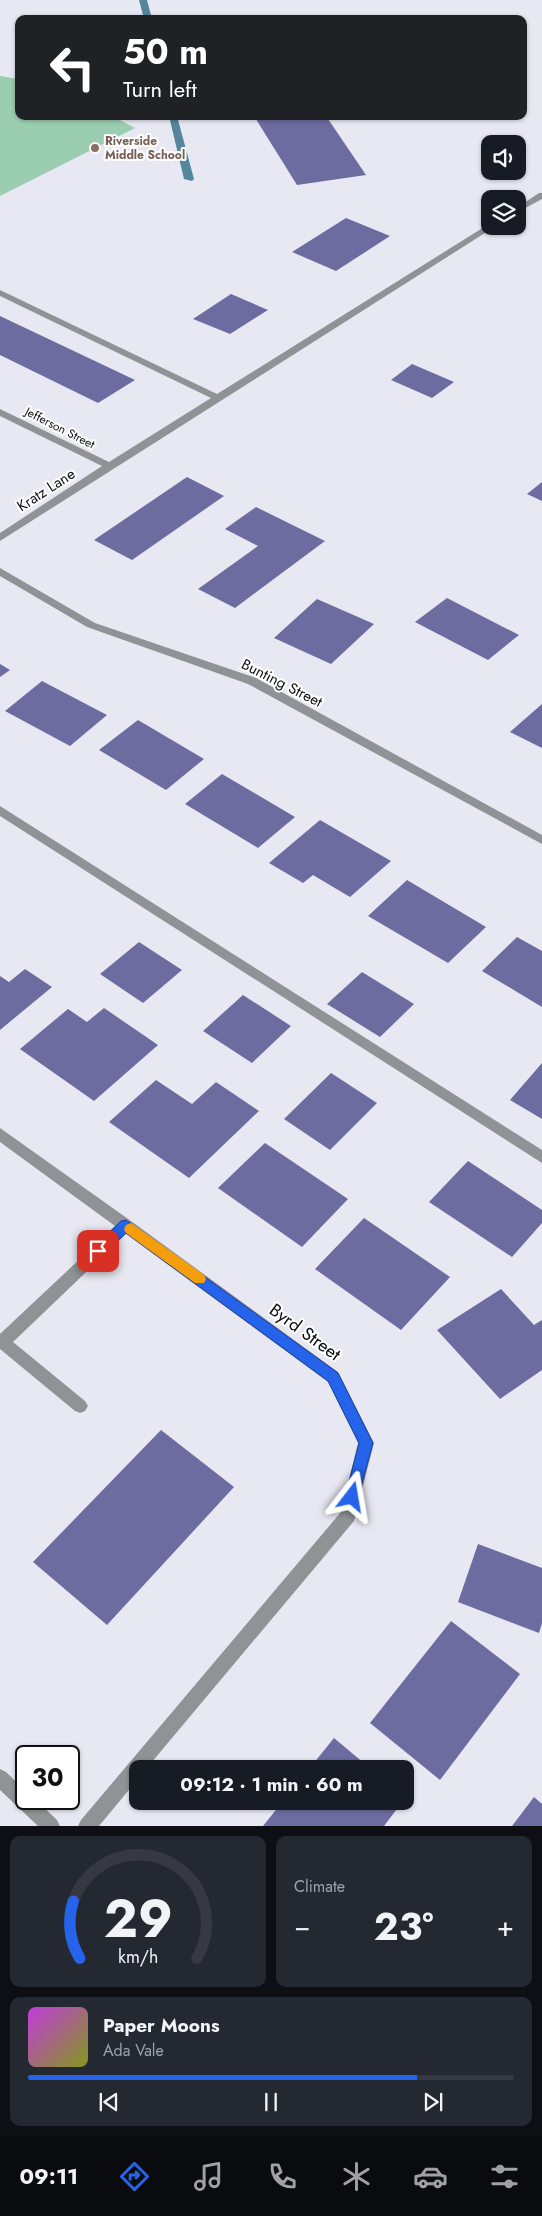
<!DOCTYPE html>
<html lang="en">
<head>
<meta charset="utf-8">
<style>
  :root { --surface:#171b24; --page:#242831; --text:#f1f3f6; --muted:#9ea1a6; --line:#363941; --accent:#2563eb }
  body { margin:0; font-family:Jost,sans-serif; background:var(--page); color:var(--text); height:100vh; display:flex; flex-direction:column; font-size:19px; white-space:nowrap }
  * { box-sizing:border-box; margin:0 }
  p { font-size:16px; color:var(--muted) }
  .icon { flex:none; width:28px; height:28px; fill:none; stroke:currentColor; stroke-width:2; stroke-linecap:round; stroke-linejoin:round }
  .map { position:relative; height:1826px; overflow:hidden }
  .sheet { display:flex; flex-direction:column; gap:10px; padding:10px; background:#0d0f14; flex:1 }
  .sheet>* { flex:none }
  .top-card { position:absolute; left:15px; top:15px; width:512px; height:105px; border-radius:10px; box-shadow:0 1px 4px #0004; background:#202124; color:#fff; overflow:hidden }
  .tools { position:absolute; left:481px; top:135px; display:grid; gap:10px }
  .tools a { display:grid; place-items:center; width:45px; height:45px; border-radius:10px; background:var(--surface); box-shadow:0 1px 4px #0004; font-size:25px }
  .speed { position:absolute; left:15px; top:1745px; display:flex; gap:10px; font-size:25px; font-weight:700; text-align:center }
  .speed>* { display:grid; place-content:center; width:65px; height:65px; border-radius:50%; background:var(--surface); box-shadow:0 1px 4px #0004; line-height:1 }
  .speed .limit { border:2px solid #111; border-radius:8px; background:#fff; color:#111 }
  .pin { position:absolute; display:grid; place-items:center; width:42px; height:42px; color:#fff; margin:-21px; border-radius:10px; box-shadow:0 2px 8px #0006 }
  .me { position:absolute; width:55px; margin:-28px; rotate:14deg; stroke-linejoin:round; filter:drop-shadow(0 0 4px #0008) }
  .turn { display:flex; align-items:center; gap:18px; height:105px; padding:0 25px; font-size:22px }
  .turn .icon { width:65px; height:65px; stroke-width:2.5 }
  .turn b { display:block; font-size:35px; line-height:42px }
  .big { font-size:38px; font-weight:700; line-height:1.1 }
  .sheet .widget { flex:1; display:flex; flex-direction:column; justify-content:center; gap:8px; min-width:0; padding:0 18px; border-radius:10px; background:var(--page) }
  .sheet .dial { align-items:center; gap:0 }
  .dial svg { height:130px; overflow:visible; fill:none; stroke:var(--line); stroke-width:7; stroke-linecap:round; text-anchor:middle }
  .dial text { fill:var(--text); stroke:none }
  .song { display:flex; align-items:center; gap:15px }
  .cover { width:60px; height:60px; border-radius:8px; background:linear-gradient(135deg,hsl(290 70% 55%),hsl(70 70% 35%)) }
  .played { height:5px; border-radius:2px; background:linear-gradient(90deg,var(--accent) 80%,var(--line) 80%) }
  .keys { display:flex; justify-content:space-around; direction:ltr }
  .heat { display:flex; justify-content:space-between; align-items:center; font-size:28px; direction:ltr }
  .sheet .tiles { flex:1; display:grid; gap:10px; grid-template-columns:1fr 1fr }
  .widget:last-child { grid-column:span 2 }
  .trip { position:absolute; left:129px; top:1760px; width:285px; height:50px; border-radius:10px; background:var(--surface); box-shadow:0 1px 4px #0004; font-weight:700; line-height:50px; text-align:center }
  .menu { display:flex; height:80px; justify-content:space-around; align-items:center; background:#090b0e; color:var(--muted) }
  .menu .icon { width:35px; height:35px }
  .menu .selected { color:var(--accent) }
  .menu b { font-size:22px; color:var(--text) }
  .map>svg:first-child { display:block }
  .green { fill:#9bcdb0 }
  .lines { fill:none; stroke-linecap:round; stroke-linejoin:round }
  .stream { fill:#55869c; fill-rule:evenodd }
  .building { fill:#6c6ca1 }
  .minor { fill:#8f9396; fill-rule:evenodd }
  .route { fill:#2563eb; stroke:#184099 }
  .slow { fill:#f59e0b }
  .education-dot { fill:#8d6e63; stroke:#fff; stroke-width:2 }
  .labels { text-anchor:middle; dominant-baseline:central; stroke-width:4; stroke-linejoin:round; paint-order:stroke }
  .far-education-label { font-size:12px; font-weight:bold; fill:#785e54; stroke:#fff; text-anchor:start }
  .far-street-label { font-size:12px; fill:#0d0e11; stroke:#fff }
  .street-label { font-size:15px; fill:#0d0e11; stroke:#fff }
  .near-street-label { font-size:18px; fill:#0d0e11; stroke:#fff }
</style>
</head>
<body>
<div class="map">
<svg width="542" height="1826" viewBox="0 0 542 1826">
  <rect width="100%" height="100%" fill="#e8e8f3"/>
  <polygon class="green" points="0,76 19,79 19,116 112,116 135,128 0,196"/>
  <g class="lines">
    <g class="stream">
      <polygon points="139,0 147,0 152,19 144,19"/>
      <polygon points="169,116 177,116 194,179 192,181 184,179"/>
    </g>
  </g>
  <g class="building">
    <polygon points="254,116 326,116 366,175 297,185"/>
    <polygon points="346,218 390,236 336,271 292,252"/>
    <polygon points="231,294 268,310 230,334 193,319"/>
    <polygon points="0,316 135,380 98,403 0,355"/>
    <polygon points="412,364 454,382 432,398 391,380"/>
    <polygon points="187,477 224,496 132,560 94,540"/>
    <polygon points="542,482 542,501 527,494"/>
    <polygon points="256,507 325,541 235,608 198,589 258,546 225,529"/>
    <polygon points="447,598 519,635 488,660 415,622"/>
    <polygon points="317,599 374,624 331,664 274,638"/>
    <polygon points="0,664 10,670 0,677"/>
    <polygon points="42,681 107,715 70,746 5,711"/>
    <polygon points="542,704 542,748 510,732"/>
    <polygon points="138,720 204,759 166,790 99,750"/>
    <polygon points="222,774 295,817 258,848 185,804"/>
    <polygon points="320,820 391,861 350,897 313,875 303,883 269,863"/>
    <polygon points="407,880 486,927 448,963 368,916"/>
    <polygon points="517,937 542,951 542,1007 482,971"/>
    <polygon points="139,942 182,970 143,1003 100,974"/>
    <polygon points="25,969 52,987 0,1030 0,976 9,982"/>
    <polygon points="362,972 414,1004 380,1037 327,1004"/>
    <polygon points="243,995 291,1026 252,1063 203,1031"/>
    <polygon points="104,1008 158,1045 94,1101 20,1049 68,1009 87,1022"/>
    <polygon points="542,1063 542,1119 510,1100"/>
    <polygon points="331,1073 377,1103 330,1150 284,1119"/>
    <polygon points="156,1080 192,1104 216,1082 259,1111 189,1178 109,1122"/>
    <polygon points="265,1143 348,1199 302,1247 218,1188"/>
    <polygon points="468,1161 542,1210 542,1223 512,1257 429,1202"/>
    <polygon points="364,1218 450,1277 401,1330 315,1269"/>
    <polygon points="501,1289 534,1325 542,1320 542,1370 500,1399 437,1330"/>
    <polygon points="161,1430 234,1487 107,1625 33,1562"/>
    <polygon points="478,1544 542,1568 542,1623 539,1633 458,1602"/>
    <polygon points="451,1621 520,1674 440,1780 370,1723"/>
    <polygon points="334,1738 371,1769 309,1769"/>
    <polygon points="534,1797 542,1804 542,1826 512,1826"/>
    <polygon points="283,1801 403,1801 384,1826 263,1826"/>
  </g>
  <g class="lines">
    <g class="minor">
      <polygon points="539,193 542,193 542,199 518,212 518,207"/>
      <polygon points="489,224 490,226 496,226 0,541 0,533 102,466 0,416 0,409 109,462 211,398 0,296 0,290 217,394"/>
      <polygon points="0,568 95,623 256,678 542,835 542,844 248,684 87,627 0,576"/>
      <polygon points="0,806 542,1150 542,1163 0,816"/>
      <polygon points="0,1128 131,1221 338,1372 374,1443 354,1521 146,1769 138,1769 138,1779 99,1826 78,1826 81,1820 341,1512 358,1443 328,1382 126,1234 13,1342 85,1401 88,1406 85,1411 80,1413 75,1411 0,1349 0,1334 115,1226 0,1142"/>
      <polygon points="0,1769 6,1772 26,1791 26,1799 35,1799 57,1820 60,1826 38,1826 0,1790"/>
    </g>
  </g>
  <polygon class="route" points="126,1220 338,1373 373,1443 357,1502 352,1504 347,1502 345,1497 359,1443 328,1381 126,1233 103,1255 94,1255 92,1251 94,1247 121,1221"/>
  <polygon class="slow" points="131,1223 204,1275 206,1279 204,1283 195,1283 126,1233 124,1229 126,1225"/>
  <circle class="education-dot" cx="95" cy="148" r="5"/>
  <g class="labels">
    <g class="far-education-label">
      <text x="105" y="141">Riverside<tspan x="105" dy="14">Middle School</tspan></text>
    </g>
    <g class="far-street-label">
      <text transform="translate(60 428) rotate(27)">Jefferson Street</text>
    </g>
    <g class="street-label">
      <text transform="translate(46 490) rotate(-33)">Kratz Lane</text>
      <text transform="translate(282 683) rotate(27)">Bunting Street</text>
    </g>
    <g class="near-street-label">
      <text transform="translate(305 1332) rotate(36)">Byrd Street</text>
    </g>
  </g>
</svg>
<div class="tools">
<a><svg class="icon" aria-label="sound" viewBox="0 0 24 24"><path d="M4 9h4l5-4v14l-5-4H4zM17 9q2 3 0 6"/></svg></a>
<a><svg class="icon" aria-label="layers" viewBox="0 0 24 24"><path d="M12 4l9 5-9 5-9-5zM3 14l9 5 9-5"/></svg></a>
</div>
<div class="speed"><div class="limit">30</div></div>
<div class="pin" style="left:98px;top:1251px;background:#d93025"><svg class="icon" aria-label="arrive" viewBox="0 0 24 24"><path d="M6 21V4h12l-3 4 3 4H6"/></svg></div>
<svg class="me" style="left:352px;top:1497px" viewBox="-20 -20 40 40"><path d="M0-17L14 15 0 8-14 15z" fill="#2563eb" stroke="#fff" stroke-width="4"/></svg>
<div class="trip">09:12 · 1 min · 60 m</div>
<div class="top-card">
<div class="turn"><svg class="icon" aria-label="left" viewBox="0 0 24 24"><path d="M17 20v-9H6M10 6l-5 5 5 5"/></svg><div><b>50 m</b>Turn left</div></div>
</div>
</div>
<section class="sheet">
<div class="tiles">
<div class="widget dial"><svg viewBox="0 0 100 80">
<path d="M14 69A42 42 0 1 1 86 69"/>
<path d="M14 69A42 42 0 0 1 10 34" stroke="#2563eb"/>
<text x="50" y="56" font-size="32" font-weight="700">29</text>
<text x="50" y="72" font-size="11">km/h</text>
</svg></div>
<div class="widget"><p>Climate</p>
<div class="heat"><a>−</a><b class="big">23°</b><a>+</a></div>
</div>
<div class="widget">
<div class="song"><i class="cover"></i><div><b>Paper Moons</b><p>Ada Vale</p></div></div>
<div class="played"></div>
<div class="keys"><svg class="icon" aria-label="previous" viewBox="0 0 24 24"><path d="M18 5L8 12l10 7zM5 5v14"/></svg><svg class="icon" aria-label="pause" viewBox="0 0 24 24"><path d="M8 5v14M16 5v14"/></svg><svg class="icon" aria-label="next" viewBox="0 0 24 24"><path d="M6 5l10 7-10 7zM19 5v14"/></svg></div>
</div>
</div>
</section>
<nav class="menu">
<b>09:11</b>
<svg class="icon selected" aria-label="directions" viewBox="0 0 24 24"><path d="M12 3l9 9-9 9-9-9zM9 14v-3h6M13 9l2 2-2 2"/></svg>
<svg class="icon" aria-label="music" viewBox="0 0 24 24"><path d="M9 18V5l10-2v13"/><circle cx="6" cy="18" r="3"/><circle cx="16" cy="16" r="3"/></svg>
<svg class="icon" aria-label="phone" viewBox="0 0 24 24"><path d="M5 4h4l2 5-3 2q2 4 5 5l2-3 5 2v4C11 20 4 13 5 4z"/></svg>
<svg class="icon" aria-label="climate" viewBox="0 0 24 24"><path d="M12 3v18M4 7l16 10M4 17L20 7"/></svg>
<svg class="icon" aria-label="car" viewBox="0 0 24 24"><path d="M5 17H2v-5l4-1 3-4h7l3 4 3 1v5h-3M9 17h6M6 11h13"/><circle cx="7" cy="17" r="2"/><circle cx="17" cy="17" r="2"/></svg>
<svg class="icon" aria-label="filters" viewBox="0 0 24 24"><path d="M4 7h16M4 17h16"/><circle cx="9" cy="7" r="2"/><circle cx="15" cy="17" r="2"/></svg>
</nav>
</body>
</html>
